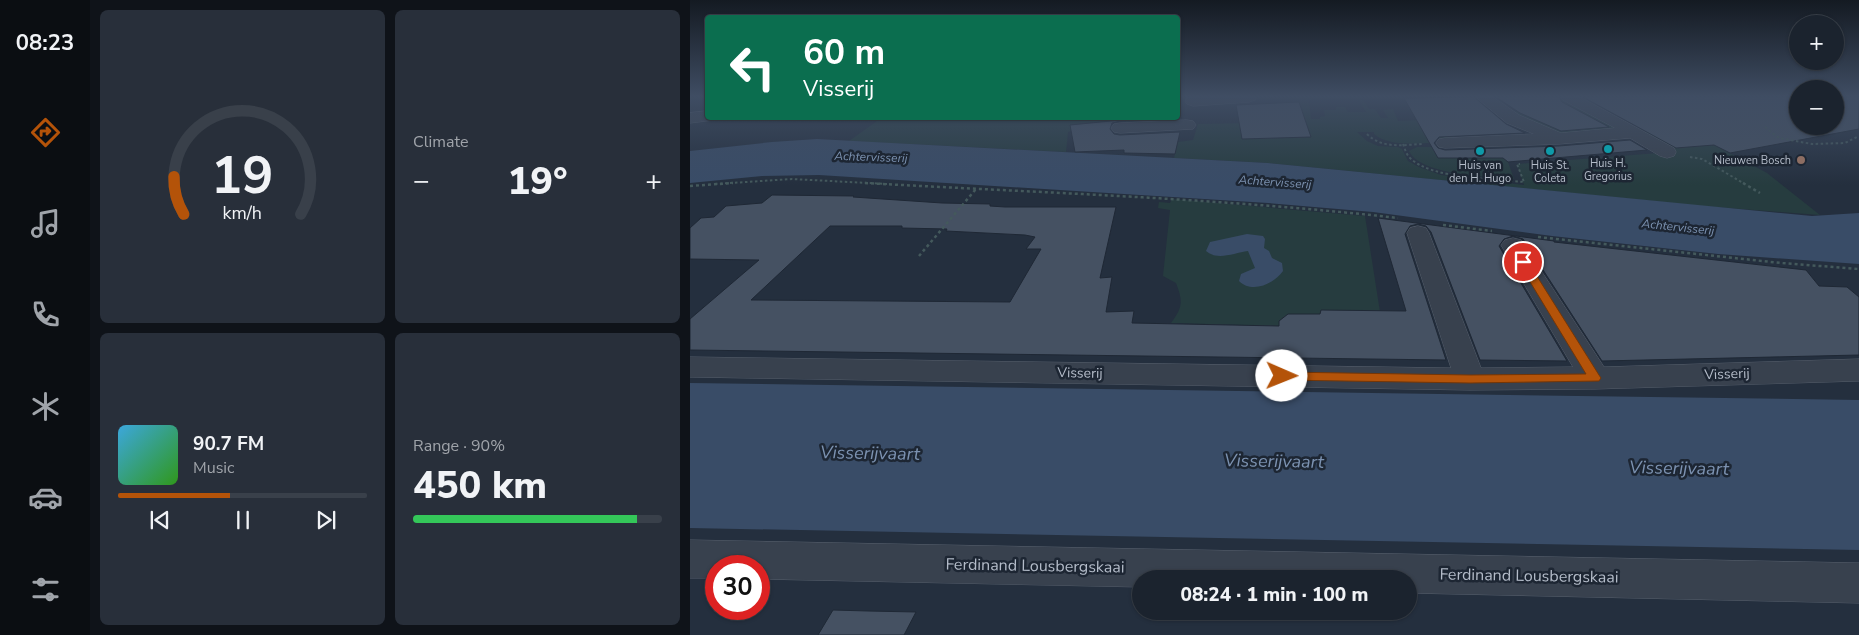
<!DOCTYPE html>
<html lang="en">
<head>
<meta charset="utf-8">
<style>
  :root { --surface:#1b232e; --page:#282f3a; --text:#f1f3f6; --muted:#a0a4aa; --line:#39404a; --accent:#b45309 }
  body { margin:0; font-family:"Nunito Sans",sans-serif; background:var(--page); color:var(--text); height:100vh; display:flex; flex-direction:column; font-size:19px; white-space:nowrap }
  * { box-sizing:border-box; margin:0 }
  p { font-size:16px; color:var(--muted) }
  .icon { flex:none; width:28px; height:28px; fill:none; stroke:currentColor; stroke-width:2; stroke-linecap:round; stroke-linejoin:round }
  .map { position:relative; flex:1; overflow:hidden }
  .drawer { display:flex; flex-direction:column; gap:10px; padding:10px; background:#0f1319; width:600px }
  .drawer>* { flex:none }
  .top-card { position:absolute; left:15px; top:15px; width:475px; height:105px; border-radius:5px; box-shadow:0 1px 4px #0004,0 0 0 1px var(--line); background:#0b6e4f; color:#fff; overflow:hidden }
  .tools { position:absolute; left:1099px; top:15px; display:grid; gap:10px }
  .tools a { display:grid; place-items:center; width:55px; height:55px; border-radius:50%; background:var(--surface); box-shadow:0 1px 4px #0004,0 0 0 1px var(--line); font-size:25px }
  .speed { position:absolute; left:15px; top:555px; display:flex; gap:10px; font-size:25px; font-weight:700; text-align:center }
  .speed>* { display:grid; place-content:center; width:65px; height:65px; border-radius:50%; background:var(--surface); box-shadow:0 1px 4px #0004,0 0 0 1px var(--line); line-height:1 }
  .speed .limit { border:8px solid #d22; background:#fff; color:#111 }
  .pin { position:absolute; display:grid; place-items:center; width:42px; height:42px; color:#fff; margin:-21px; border:2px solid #fff; border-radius:50%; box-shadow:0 1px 5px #0007 }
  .me { position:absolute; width:55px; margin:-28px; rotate:91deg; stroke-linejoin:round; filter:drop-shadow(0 0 4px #0008) }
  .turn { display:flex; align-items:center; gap:18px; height:105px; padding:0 15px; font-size:22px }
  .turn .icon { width:65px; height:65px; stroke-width:2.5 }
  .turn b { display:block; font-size:35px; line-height:42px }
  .big { font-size:38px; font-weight:800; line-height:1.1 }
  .drawer .card { flex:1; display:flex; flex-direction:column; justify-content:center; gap:8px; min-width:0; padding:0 18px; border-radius:8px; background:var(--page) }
  .drawer .dial { align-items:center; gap:0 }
  .dial svg { height:130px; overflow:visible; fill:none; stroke:var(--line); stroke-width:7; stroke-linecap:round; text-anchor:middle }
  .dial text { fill:var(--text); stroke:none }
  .song { display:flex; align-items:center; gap:15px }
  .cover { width:60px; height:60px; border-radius:8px; background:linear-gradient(135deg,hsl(200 70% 55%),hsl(110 70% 35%)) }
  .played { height:5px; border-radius:2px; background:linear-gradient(90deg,var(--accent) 45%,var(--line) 45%) }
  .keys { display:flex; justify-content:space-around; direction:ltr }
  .heat { display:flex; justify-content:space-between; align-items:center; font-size:28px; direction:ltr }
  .charge { height:8px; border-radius:4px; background:linear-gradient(90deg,#34c759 90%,var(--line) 0) }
  .drawer .tiles { flex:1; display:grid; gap:10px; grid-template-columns:repeat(2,1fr) }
  .trip { position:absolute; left:442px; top:570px; width:285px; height:50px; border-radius:25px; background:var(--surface); box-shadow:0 1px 4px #0004,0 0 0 1px var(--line); font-weight:800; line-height:50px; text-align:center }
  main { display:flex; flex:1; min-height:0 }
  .menu { display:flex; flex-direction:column; width:90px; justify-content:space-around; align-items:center; background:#0b0e12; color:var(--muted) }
  .menu .icon { width:35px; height:35px }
  .menu .selected { color:var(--accent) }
  .menu b { font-size:22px; color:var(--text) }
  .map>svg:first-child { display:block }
  .green { fill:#263c3f; fill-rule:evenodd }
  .water { fill:#394c67 }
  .building { fill:#455162; stroke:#1f2835; fill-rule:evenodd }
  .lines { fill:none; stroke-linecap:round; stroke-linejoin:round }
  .minor-casing { stroke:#565f6c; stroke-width:1 }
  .path-far2 { stroke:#44595c; stroke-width:2; stroke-dasharray:2.5 2.5; stroke-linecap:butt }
  .path-far1 { stroke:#44595c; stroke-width:2.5; stroke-dasharray:3 3; stroke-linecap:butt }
  .path { stroke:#44595c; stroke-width:4.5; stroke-dasharray:5.5 5.5; stroke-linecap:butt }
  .minor { fill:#38414e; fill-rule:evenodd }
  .route { fill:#b45309; stroke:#753606 }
  .culture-dot { fill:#0f9aa8; stroke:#1d2633; stroke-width:2 }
  .education-dot { fill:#8d6e63; stroke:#1d2633; stroke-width:2 }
  .labels { text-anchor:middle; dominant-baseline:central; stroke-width:5; stroke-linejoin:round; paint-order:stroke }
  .far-poi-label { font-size:11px; fill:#b4bcc9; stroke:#1d2633 }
  .far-water-label { font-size:12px; font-style:italic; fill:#7c92b1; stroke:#1d2633 }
  .street-label { font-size:14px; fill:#b4bcc9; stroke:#1d2633 }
  .near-street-label { font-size:16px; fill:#b4bcc9; stroke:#1d2633 }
  .near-water-label { font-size:18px; font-style:italic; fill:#7c92b1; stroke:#1d2633 }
</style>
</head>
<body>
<main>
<nav class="menu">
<b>08:23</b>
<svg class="icon selected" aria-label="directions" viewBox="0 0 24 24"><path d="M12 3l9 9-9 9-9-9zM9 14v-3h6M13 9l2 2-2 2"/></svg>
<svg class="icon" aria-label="music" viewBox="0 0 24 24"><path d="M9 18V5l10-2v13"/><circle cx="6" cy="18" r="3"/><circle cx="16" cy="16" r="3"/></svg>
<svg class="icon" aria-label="phone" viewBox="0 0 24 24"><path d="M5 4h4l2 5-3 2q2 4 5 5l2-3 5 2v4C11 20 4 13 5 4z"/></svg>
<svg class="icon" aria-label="climate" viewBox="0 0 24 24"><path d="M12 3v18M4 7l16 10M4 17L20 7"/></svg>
<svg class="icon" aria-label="car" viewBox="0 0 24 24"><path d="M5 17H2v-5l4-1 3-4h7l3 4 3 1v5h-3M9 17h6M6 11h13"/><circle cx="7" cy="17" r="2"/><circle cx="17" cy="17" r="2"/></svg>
<svg class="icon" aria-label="filters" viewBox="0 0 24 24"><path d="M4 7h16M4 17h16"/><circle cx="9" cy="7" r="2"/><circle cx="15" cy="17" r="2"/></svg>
</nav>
<section class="drawer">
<div class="tiles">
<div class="card dial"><svg viewBox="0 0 100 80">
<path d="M14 69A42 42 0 1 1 86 69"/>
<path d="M14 69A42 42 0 0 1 8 46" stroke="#b45309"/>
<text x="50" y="56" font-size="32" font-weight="700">19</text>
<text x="50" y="72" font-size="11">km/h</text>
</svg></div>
<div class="card"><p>Climate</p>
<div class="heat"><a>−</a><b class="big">19°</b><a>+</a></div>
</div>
<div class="card">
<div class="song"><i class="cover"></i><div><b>90.7 FM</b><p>Music</p></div></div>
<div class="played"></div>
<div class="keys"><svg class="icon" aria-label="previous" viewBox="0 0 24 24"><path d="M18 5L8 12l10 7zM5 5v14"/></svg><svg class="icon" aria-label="pause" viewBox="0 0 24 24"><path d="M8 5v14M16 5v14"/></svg><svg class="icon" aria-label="next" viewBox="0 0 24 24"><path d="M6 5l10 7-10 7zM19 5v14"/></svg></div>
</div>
<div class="card"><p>Range · 90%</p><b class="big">450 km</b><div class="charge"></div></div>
</div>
</section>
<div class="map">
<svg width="1169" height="635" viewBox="0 0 1169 635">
  <rect width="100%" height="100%" fill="#242f3e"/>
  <g class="green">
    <path d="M608,97h63l8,12h6l6,9h7l-5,-8 10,-1 5,12 20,-1 24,-13 -8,-10h39l3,2 -23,35 2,4h-22l1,5c-19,0 -44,4 -60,-9v-2h-17l10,9 11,5 20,1 4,2 6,12 11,6 22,8 83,10 -7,-21 154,-12 -28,-20 49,1 75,40 53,42 -118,-9 -434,-43 -94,-5 4,-16 15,-2 5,-16 52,-1 -9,10 1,6 68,-2zM668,99l8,13h-18l-3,-5h-9v3h-12l1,6 -5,1v2h-9l-2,-19z"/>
    <polygon points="864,97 873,97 928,129 895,133 880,123 877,123 891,133 871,136 817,112 866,108 900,120"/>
    <polygon points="241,118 446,118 447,120 436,122 436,119 381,125 381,131 378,132 376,152 159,141 187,121"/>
    <path d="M727,147h15l6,11h65l5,4 6,17c-26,-3 -93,-3 -105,-28z"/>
    <path d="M482,199l193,17 15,96 -59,-2 -1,8 -41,6v2l-108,-3c12,-16 12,-22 5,-40l-13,-7 7,-66 -12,-2 1,-6 11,1z"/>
  </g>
  <g class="water">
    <polygon points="127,139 578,163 1122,216 1169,213 1169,264 1028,254 862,236 683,212 578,203 129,175 72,176 0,183 0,151 82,142"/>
    <path d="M557,234l16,2 2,3 -1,9 5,3 3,7 10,5 1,8c-9,13 -31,23 -44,10l2,-7 14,-6 -7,-17c-14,2 -31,10 -42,0l4,-9z"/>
    <polygon points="0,383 1169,400 1169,550 0,528"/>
  </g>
  <g class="building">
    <polygon points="784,97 816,124 835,133 749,137 744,143 748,148 755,150 869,146 940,140 957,150 818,162 813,158 748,158 714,98"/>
    <polygon points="806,97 869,97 872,102 919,127 871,131 830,113"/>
    <polygon points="893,97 1108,97 1108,126 1145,126 1145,97 1169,97 1169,129 1040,153 1024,145 986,148"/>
    <polygon points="609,102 621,137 552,139 546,105"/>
    <polygon points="452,118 492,118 430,121 422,123 420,129 424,134 430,135 490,132 485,154 434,153 434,150 385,152 380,125"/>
    <path d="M82,195l82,1 -1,1 89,6 48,1v2l15,1h111l-16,71 12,-1 -6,35 28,-1 -2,12 147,3v-5l9,-7h32l1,-4 85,1 -28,-93 176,23v1l252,28 13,16 28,1 12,10v58l-257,6 -79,-122 -10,-3 -9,3 -5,7 68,115 -87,-1 -49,-128 -5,-6 -8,-2 -8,2 -5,8 41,126 -756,-10v-31l69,-59 -69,-1v-31l11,-10 13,-1 12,-11 36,-3zM140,226h72v2l45,1 -1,2 79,4 10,2 -9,12h15l-31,53 -259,-2z"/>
    <polygon points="143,610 178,611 226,612 214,635 128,635"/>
  </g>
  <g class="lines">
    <defs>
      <g id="minor">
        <polygon points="502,97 567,97 565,100 559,102 503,106 497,104 495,101 497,98"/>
        <polygon points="786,97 803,97 829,115 871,133 925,128 873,100 871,97 890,97 984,148 986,152 984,156 977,158 970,156 940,138 869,144 755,148 749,147 746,143 749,139 755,138 844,134 817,123"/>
        <polygon points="18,111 18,118 25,118 24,120 0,123 0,113"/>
        <polygon points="497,120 503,121 506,125 503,129 430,133 424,132 421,128 424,124 430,123"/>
        <polygon points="728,226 736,228 739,233 791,368 883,367 811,245 815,240 823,238 831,240 914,367 1169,359 1169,381 905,389 780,390 0,377 0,357 761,368 717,233 720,228"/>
        <polygon points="0,540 1169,563 1169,603 719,593 719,579 451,579 451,587 69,579 69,566 26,566 26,578 0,578"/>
      </g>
    </defs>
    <use href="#minor" class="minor-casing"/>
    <g class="path-far2">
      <polyline points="1075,127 1089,138 1122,144 1155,143 1169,136"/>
      <path d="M677,134c15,15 36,11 55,10"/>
      <path d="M713,144c2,5 3,10 7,14 21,21 85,21 114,24l-7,-18h3"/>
      <polyline points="1000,157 1012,159 1055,184"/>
      <polyline points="25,184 102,179 197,184"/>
    </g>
    <g class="path-far1">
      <path d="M175,183c178,10 356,15 533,35"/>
      <polyline points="1053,183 1070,193"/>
      <polyline points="0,186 43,183"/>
      <polyline points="753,225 802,231"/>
      <polyline points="848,237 1091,263 1169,269"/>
      <polyline points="229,256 286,189"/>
    </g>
    <polyline class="path" points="609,611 610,619"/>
    <use href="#minor" class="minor"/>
  </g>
  <linearGradient id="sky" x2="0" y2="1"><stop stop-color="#141a22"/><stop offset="0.52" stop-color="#3f4d63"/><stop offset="1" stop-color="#3f4d63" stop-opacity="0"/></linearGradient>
  <rect width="1169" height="185" fill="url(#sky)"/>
  <polygon class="route" points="833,258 838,262 909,375 911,378 909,381 780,383 592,380 587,379 585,376 587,373 592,372 780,375 896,374 828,262"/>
  <g class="culture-dot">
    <circle cx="918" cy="149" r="5"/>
    <circle cx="790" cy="151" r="5"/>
    <circle cx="860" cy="151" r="5"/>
  </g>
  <circle class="education-dot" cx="1111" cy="160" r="5"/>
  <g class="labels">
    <g class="far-poi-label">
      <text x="1101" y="160" text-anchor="end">Nieuwen Bosch</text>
      <text x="918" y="163">Huis H.<tspan x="918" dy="13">Gregorius</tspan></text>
      <text x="790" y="165">Huis van<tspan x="790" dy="13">den H. Hugo</tspan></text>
      <text x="860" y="165">Huis St.<tspan x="860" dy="13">Coleta</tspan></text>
    </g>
    <g class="far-water-label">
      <text transform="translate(181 157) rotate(2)">Achtervisserij</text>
      <text transform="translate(585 182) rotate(4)">Achtervisserij</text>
      <text transform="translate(988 227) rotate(6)">Achtervisserij</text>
    </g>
    <g class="street-label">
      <text transform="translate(390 373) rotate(1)">Visserij</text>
      <text transform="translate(1037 374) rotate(-2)">Visserij</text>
    </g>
    <g class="near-street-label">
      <text transform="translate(345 566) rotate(1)">Ferdinand Lousbergskaai</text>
      <text transform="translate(839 576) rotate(1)">Ferdinand Lousbergskaai</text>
    </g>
    <g class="near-water-label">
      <text transform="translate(180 453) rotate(1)">Visserijvaart</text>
      <text transform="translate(584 461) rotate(1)">Visserijvaart</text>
      <text transform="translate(989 468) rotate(1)">Visserijvaart</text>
    </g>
  </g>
</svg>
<div class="tools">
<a>+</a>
<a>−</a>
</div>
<div class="speed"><div class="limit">30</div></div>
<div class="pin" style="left:833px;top:262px;background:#d93025"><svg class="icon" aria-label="arrive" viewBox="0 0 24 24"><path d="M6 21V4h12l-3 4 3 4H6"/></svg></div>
<svg class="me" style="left:592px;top:376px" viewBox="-20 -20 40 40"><circle r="19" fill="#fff"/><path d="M0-13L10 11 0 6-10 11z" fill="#b45309"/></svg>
<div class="trip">08:24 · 1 min · 100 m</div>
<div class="top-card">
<div class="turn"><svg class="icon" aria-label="left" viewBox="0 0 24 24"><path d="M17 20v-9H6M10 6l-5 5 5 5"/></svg><div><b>60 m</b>Visserij</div></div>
</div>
</div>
</main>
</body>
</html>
